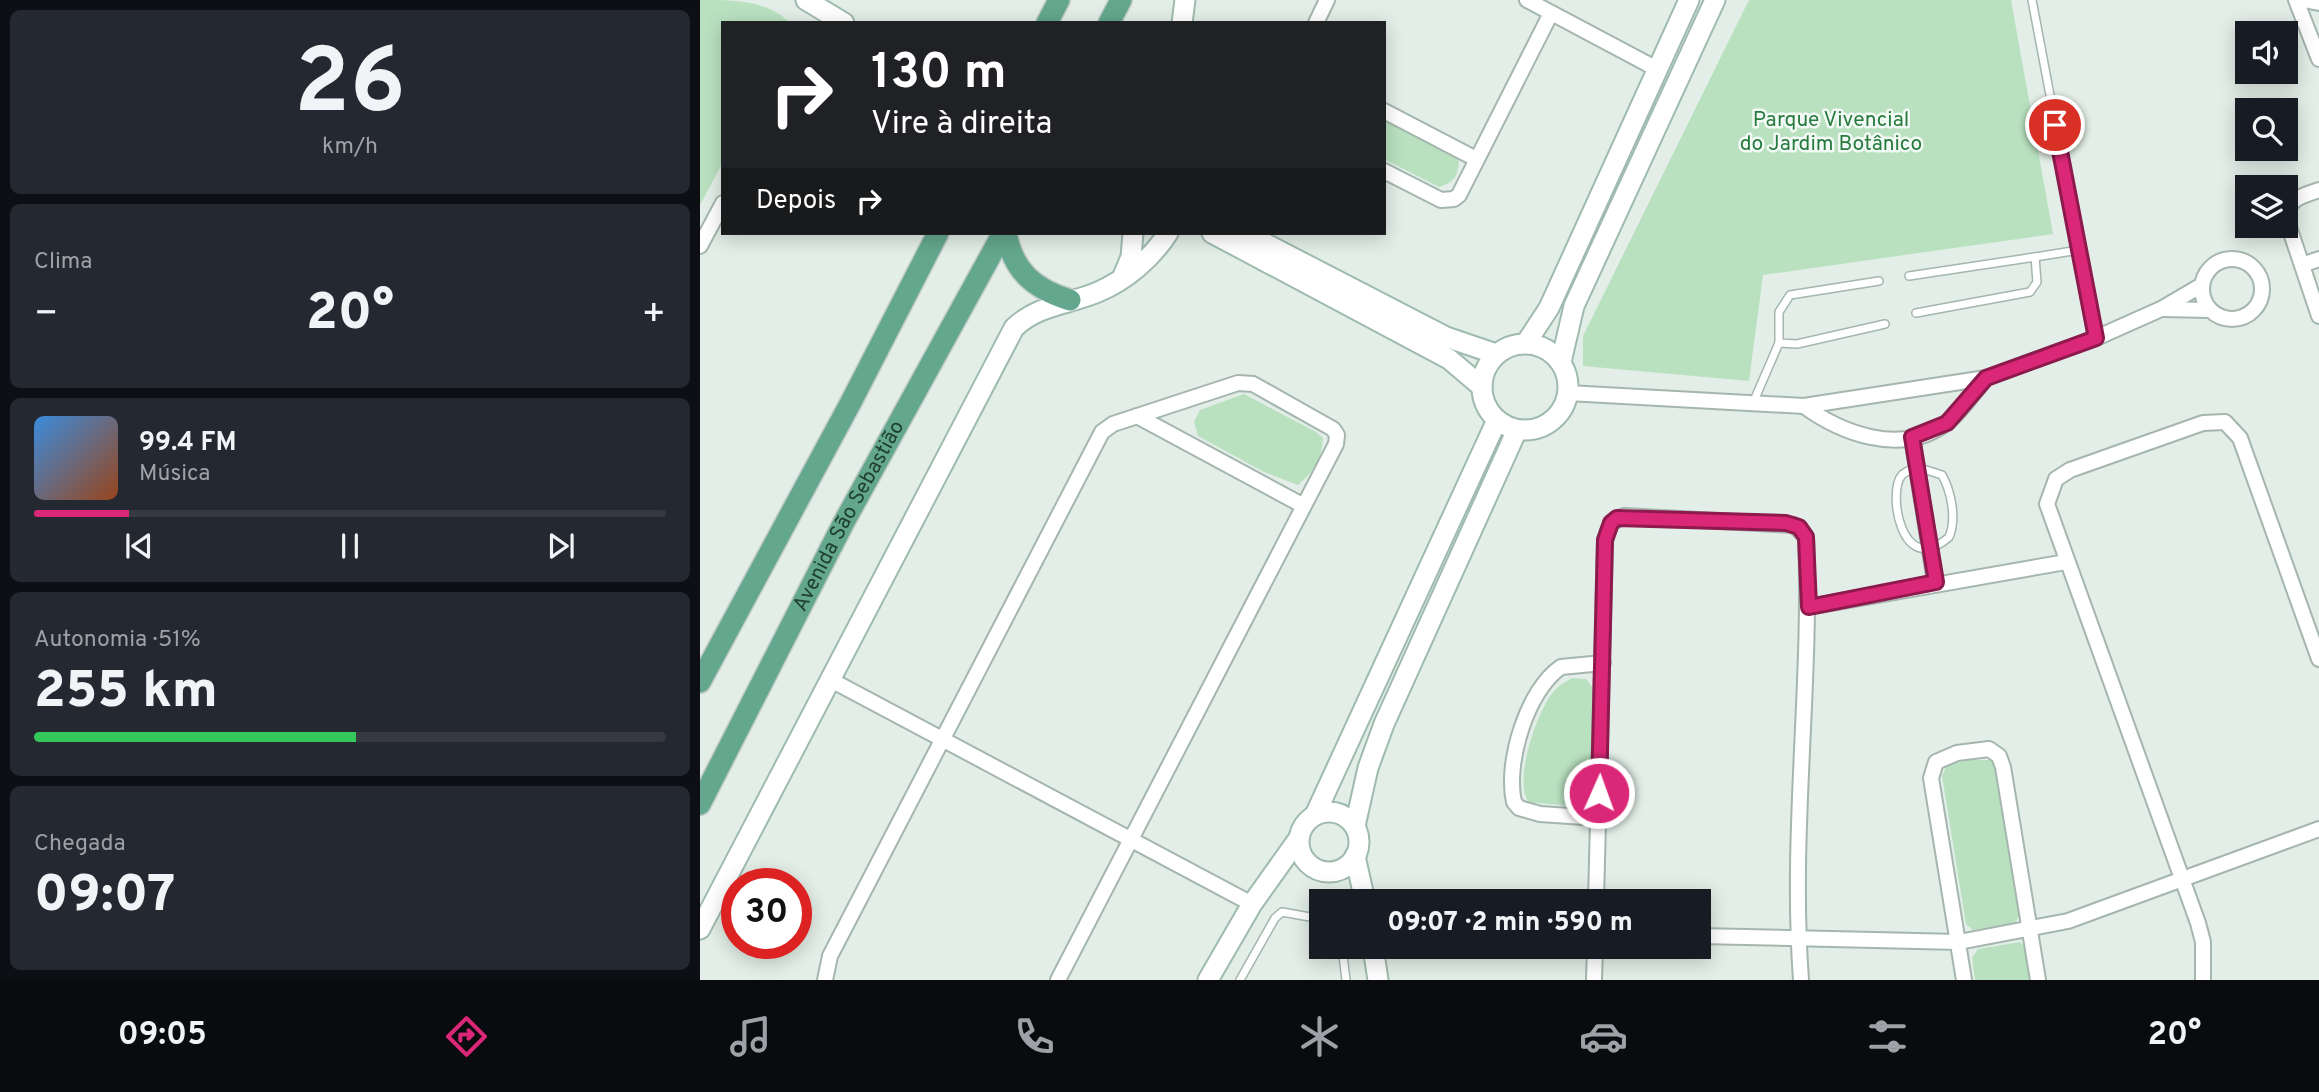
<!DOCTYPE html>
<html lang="pt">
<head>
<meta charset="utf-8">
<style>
  :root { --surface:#171b24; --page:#242831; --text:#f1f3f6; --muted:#9ea1a6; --line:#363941; --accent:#db2777 }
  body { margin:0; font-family:Overpass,sans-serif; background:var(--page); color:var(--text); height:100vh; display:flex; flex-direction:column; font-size:26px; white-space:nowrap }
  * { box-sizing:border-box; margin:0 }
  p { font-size:23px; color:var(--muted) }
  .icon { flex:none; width:38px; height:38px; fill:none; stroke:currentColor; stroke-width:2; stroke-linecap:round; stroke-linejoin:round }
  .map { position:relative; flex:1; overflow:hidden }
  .details { display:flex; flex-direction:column; gap:10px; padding:10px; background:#0d0f14; width:700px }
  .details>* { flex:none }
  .banner { position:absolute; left:21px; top:21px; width:665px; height:214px; border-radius:0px; box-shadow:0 4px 18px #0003; background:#202124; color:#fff; overflow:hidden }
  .tools { position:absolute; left:1535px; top:21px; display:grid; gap:14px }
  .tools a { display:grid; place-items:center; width:63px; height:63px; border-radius:0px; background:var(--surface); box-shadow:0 4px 18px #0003; font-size:35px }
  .speed { position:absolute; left:21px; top:868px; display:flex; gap:14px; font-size:35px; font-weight:700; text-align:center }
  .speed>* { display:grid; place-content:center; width:91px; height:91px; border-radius:50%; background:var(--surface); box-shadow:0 4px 18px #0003; line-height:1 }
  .speed .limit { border:10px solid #d22; background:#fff; color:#111 }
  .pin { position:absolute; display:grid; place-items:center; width:60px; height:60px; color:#fff; margin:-30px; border:4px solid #fff; border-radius:50%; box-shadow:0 2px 7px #0007 }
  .me { position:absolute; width:77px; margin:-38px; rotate:2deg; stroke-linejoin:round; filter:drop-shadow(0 0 5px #0008) }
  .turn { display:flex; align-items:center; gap:24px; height:147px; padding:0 35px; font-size:32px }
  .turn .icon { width:91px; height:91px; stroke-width:2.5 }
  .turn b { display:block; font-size:49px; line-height:60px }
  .then { display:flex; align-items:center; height:66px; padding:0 35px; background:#0003; gap:14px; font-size:26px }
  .big { font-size:52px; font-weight:800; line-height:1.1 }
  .details .card { flex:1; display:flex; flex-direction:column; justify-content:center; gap:10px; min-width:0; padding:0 24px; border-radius:10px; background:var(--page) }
  .details .dial { align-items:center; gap:0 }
  .dial b { font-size:91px; line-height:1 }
  .song { display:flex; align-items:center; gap:21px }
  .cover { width:84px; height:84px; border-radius:10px; background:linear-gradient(135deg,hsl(210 70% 55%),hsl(20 70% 35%)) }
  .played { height:7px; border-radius:4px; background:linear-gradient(90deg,var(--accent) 15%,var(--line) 15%) }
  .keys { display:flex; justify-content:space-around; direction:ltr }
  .heat { display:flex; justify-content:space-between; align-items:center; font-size:38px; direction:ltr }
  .charge { height:10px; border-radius:5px; background:linear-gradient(90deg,#34c759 51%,var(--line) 0) }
  .trip { position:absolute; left:609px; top:889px; width:402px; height:70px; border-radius:0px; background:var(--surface); box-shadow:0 4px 18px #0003; font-weight:800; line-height:70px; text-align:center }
  .dock { display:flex; height:112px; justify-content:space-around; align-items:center; background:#090b0e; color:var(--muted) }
  .dock .icon { width:49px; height:49px }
  .dock .current { color:var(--accent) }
  .dock b { font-size:32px; color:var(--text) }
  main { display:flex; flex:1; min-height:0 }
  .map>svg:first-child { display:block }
  .green { fill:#b9e1c0 }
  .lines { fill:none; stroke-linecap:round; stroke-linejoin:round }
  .lane-casing { stroke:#a4b6ae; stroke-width:10 }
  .street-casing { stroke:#a4b6ae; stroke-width:18 }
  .secondary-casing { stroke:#9fbaae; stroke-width:23 }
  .primary-casing { stroke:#c1cac6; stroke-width:24 }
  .lane { stroke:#fff; stroke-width:7 }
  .street { stroke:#fff; stroke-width:14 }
  .secondary { stroke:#fff; stroke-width:19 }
  .primary { stroke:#63a78e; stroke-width:21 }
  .route-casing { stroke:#8e194d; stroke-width:18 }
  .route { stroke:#db2777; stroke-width:12 }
  .labels { text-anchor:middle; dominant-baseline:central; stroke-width:5; stroke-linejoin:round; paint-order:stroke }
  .park-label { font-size:21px; fill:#277b3e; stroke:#f3faf6 }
  .street-label { font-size:21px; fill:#204034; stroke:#f3faf6 }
</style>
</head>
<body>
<main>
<section class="details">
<div class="card dial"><b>26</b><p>km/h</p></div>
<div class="card"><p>Clima</p>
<div class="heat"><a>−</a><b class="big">20°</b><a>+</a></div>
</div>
<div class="card">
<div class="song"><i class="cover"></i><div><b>99.4 FM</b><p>Música</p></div></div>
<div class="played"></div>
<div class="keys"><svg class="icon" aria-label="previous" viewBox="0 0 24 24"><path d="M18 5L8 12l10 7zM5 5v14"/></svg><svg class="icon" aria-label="pause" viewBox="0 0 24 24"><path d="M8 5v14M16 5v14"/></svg><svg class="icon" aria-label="next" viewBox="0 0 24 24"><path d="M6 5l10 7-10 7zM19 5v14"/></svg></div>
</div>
<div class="card"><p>Autonomia · 51%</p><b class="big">255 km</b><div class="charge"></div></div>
<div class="card"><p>Chegada</p><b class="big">09:07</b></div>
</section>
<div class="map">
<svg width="1619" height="980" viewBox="0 0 1619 980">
  <rect width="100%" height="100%" fill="#e2eee7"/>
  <g class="green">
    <path d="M0,0c35,0 67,0 90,23h-67v139l-23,43z"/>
    <polygon points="1049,0 1311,0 1353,234 1063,275 1049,381 883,366 883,336"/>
    <path d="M684,119l68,35 7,7c-1,16 -5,21 -20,26l-55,-28z"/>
    <path d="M544,394l72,38 7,6c-1,21 -10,34 -25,47l-34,-13 -66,-36 -4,-14 6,-12z"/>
    <path d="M872,678l14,1 8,10 -1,51 -6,61 -8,6 -50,-5c-17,-20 9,-93 25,-111 5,-6 11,-9 18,-13z"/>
    <polygon points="1270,760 1291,760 1298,768 1320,915 1313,925 1273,930 1266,924 1242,776 1247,765"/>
    <polygon points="1320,942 1328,951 1332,980 1275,980 1272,958 1278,949"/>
  </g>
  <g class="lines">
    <defs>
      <g id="lane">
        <polyline points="1332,0 1396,338"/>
        <polyline points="1335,257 1379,250"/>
        <polyline points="1209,276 1335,257 1337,282 1330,292 1216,313"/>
        <polyline points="1179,281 1090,295 1079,312 1079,343 1097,344 1185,324"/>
        <polyline points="1053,403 1079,343"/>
        <path d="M1217,467l25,8c9,16 15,44 7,62 -48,43 -62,-46 -47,-62 4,-4 11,-6 15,-8z"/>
        <polyline points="642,947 646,980"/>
        <polyline points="540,980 575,918 582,912 621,919"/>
      </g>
      <g id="street">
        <polyline points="827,0 957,69"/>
        <polyline points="1596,0 1619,59"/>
        <polyline points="1604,0 1619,3"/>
        <polyline points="616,23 627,0"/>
        <polyline points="684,111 776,159"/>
        <polyline points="684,171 741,200 754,199 759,195 851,13"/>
        <path d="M1619,190c-17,6 -31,8 -33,28l33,98"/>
        <polyline points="0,246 23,203"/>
        <circle cx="1532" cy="289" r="30"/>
        <polyline points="1602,265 1619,259"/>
        <polyline points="1463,309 1509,310"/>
        <polyline points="868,393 1104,406 1286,378 1396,338 1461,309 1502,285"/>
        <path d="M1104,406c37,27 95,49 138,20 17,-11 31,-33 44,-48"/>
        <polyline points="437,416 602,505"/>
        <polyline points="1212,437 1235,582"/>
        <polyline points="1109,607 1366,562"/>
        <polyline points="131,680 552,904"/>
        <path d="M899,818l-59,-4 -21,-6 -5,-6c-9,-39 13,-112 47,-135l42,-4"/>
        <path d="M896,901l9,-361 6,-17 13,-7 170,9 12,12c6,147 -16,295 -5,443"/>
        <polyline points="999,936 1259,942 1368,921 1619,829"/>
        <polyline points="125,980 130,956 402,432 413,424 538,383 553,384 633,429 637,435 636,444 358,980"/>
        <polyline points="894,980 895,947"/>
        <polyline points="1264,980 1231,778 1236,762 1257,753 1289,749 1299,756 1303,767 1338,980"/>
        <polyline points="1503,980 1503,942 1498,923 1347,504 1356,479 1370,470 1503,423 1525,422 1540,438 1619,659"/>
      </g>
      <g id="secondary">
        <polyline points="106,0 144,23"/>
        <polyline points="482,23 485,0"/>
        <polyline points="512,233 749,359 782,387"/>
        <polyline points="545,233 746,337 796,354"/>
        <polyline points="423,276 431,257 433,233"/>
        <polyline points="826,343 849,308 989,0"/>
        <circle cx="825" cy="387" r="43"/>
        <polyline points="861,362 874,306 1015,0"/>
        <circle cx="629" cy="842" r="30"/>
        <polyline points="615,815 797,420"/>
        <polyline points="655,826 668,768 684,724 817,430"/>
        <polyline points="655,856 665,901"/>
        <path d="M0,929l314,-601c23,-23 56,-24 84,-36 28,-12 54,-34 70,-59"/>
        <polyline points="673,947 678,980"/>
        <polyline points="508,980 552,904 599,838"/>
      </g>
      <g id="primary">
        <polyline points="347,23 359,0"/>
        <polyline points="409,23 421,0"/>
        <path d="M306,233c7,38 28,56 64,67"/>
        <polyline points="0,682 151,402 238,233"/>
        <path id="s1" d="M0,804l144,-282 159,-289"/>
      </g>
    </defs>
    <use href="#lane" class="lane-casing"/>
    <use href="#street" class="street-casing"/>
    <use href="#secondary" class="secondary-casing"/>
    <use href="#primary" class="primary-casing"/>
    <use href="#lane" class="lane"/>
    <use href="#street" class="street"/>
    <use href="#secondary" class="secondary"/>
    <use href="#primary" class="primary"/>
  </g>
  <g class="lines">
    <defs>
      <polyline id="route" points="899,793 905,540 911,523 917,518 1086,523 1099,527 1106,537 1109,607 1236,582 1212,437 1247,423 1286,378 1396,338 1355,125"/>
    </defs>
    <use href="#route" class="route-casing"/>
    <use href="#route" class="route"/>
  </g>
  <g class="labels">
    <g class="park-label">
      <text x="1131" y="120">Parque Vivencial<tspan x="1131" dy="24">do Jardim Botânico</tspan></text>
    </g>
    <g class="street-label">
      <text stroke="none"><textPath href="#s1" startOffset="324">Avenida São Sebastião</textPath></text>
    </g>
  </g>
</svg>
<div class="tools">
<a><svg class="icon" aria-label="sound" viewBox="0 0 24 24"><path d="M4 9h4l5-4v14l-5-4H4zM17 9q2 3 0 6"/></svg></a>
<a><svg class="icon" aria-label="search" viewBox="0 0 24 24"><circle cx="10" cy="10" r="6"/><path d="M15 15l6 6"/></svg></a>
<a><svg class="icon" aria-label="layers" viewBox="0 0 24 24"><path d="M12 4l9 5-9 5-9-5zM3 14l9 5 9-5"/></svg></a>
</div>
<div class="speed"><div class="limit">30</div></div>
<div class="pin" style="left:1355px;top:125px;background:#d93025"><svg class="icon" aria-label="arrive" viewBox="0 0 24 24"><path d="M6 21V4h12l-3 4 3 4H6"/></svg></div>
<svg class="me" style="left:899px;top:793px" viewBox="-20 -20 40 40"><circle r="17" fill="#db2777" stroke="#fff" stroke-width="3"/><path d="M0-11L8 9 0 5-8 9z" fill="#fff"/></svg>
<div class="trip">09:07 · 2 min · 590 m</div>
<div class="banner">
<div class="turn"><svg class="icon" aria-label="right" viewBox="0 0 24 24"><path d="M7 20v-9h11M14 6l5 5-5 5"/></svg><div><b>130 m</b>Vire à direita</div></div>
<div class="then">Depois<svg class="icon" aria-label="right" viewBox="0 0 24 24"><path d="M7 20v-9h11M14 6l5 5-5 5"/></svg></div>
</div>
</div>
</main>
<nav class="dock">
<b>09:05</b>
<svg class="icon current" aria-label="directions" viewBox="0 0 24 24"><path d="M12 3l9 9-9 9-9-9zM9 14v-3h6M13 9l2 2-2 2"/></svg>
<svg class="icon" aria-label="music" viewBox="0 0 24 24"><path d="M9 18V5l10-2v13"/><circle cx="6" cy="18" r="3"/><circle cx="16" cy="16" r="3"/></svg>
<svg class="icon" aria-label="phone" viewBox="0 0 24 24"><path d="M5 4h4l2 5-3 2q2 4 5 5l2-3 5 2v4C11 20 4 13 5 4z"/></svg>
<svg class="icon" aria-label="climate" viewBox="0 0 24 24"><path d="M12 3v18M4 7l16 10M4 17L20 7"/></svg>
<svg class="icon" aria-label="car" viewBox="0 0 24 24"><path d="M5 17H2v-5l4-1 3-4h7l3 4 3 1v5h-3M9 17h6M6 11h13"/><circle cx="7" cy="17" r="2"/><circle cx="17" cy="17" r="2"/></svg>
<svg class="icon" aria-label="filters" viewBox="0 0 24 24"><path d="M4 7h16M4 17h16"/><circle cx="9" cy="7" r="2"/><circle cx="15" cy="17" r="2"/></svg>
<b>20°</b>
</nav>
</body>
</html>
